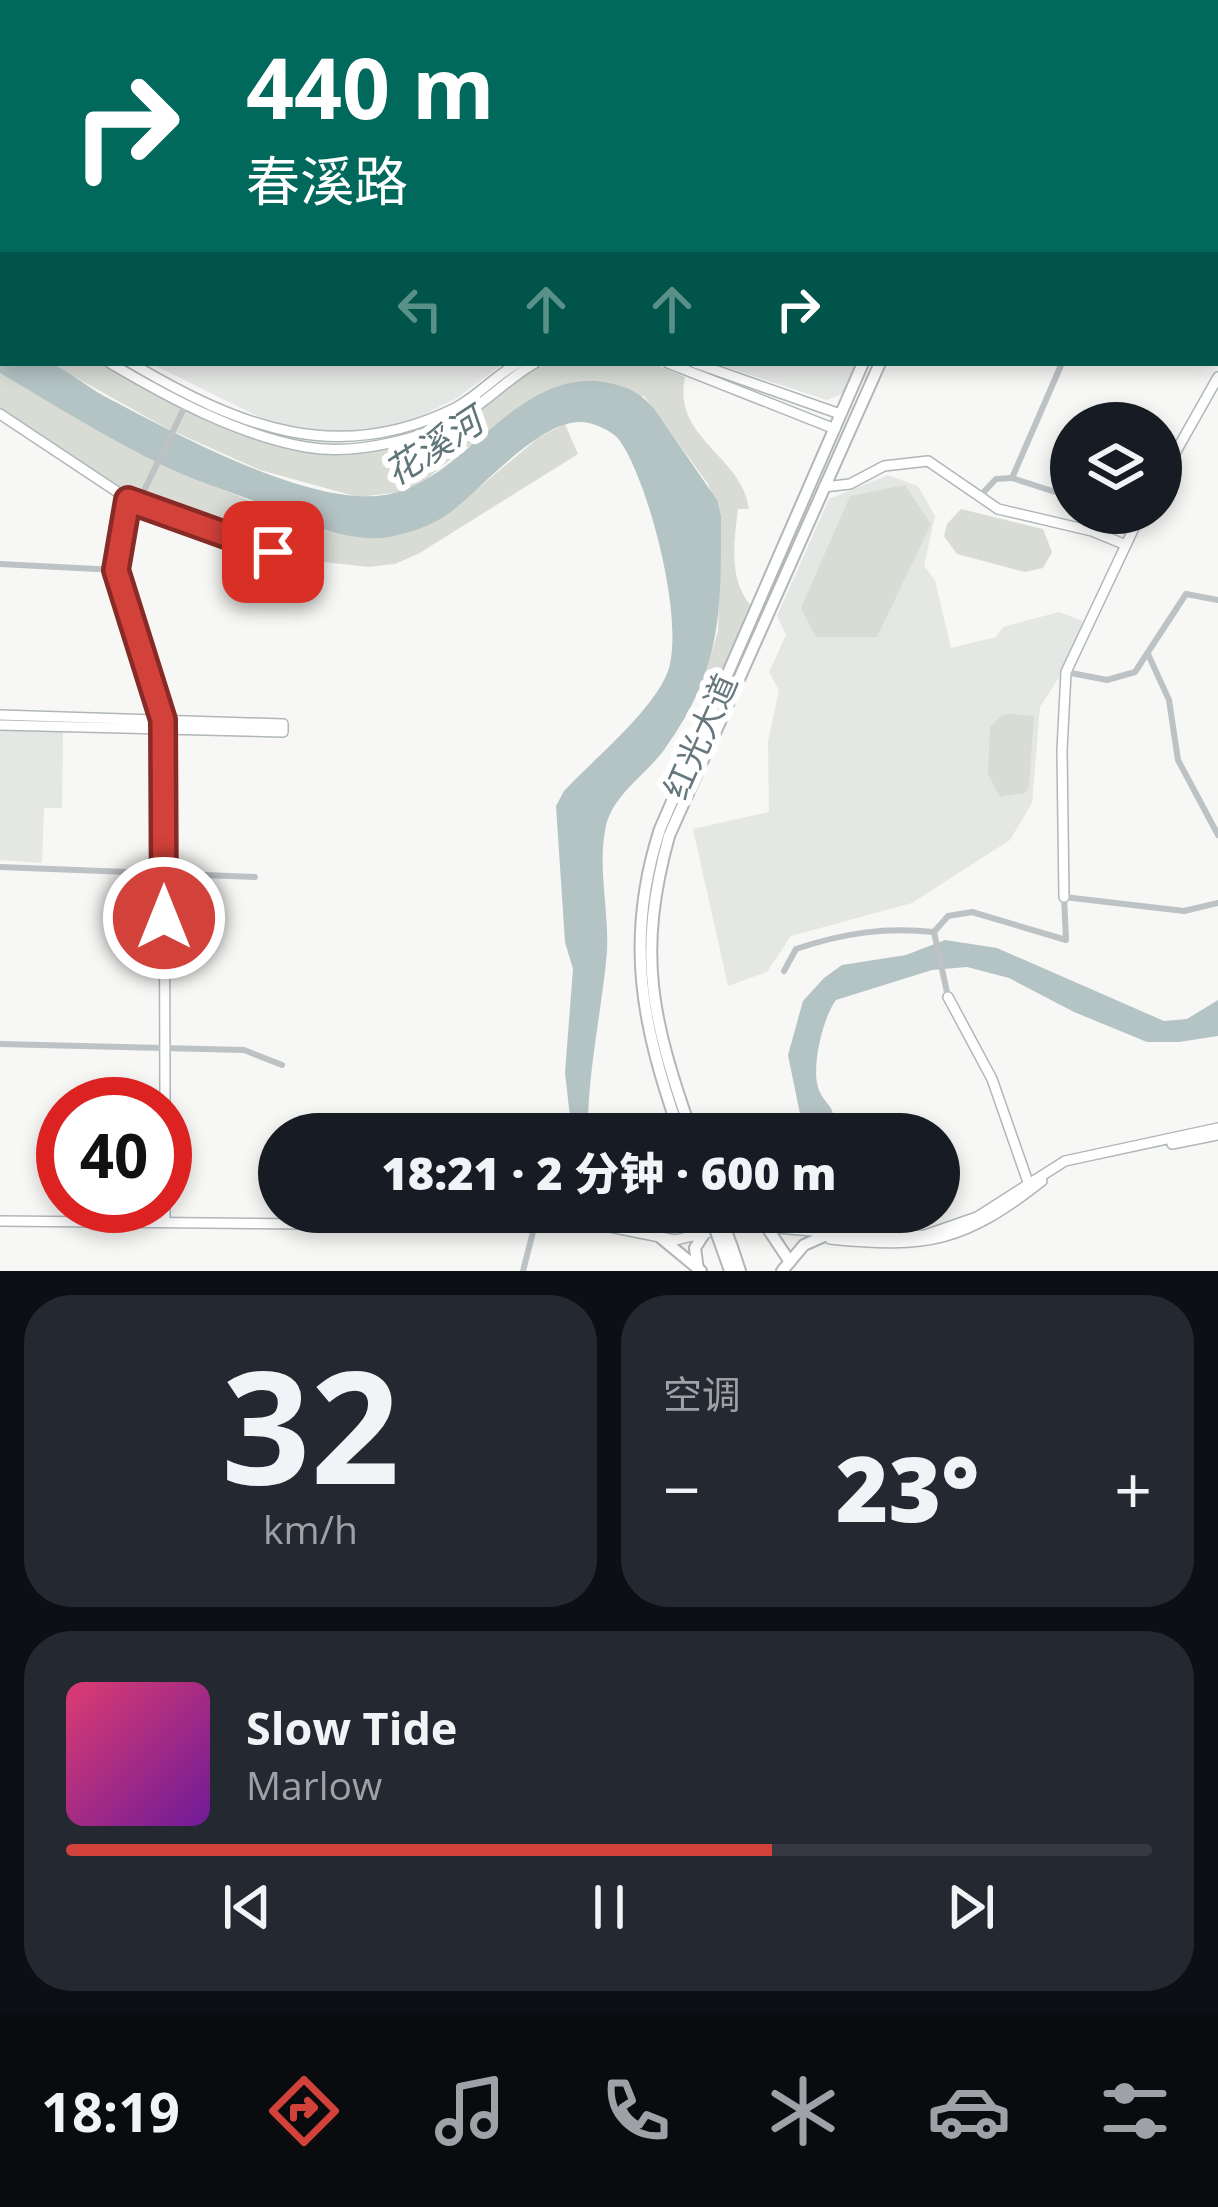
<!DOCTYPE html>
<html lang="zh">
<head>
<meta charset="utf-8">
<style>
  :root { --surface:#171b24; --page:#242831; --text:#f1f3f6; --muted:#9ea1a6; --line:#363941; --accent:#d2413a }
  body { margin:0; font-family:"Open Sans","Noto Sans SC",sans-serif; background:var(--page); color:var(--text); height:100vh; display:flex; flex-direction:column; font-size:45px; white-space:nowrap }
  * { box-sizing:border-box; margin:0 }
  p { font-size:39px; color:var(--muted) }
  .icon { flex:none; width:66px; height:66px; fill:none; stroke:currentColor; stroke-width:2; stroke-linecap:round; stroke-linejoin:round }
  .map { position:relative; height:1271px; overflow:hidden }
  .details { display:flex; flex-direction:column; gap:24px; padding:24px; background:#0d0f14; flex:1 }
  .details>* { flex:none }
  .top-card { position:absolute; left:0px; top:0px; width:1218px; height:366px; box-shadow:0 6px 18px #0003; background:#00695c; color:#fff; overflow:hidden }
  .fabs { position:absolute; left:1050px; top:402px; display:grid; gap:24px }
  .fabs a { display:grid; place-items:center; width:132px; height:132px; border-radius:50%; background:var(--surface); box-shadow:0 6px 18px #0003; font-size:60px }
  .speed { position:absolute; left:36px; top:1077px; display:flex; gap:24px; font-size:60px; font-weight:700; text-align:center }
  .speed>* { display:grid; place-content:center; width:156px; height:156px; border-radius:50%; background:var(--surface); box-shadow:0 6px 18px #0003; line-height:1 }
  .speed .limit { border:18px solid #d22; background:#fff; color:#111 }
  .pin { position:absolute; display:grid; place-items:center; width:102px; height:102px; color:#fff; margin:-51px; border-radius:24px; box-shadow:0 6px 18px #0006 }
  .me { position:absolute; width:132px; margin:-66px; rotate:0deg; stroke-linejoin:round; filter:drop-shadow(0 0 9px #0008) }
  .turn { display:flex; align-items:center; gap:42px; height:252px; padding:0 48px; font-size:54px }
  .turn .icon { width:156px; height:156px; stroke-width:2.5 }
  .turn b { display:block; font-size:84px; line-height:102px }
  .lanes { display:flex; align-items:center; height:114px; padding:0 48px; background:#0003; justify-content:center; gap:60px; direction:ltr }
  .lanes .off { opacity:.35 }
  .big { font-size:90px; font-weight:800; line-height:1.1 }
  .details .tile { flex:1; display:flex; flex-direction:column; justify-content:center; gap:18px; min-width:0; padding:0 42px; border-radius:48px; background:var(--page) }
  .details .dial { align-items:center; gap:0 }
  .dial b { font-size:156px; line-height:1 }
  .song { display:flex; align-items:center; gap:36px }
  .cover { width:144px; height:144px; border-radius:18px; background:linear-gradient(135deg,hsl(340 70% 55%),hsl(280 70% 35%)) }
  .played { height:12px; border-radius:6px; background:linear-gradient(90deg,var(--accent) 65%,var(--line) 65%) }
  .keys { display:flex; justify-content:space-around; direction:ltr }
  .heat { display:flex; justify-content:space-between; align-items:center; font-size:66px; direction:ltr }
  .details .tiles { flex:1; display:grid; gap:24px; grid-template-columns:1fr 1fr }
  .tile:last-child { grid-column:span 2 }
  .trip { position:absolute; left:258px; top:1113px; width:702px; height:120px; border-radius:60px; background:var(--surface); box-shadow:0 6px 18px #0003; font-weight:800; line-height:120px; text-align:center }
  .menu { display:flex; height:192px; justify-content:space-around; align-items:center; background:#090b0e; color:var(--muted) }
  .menu .icon { width:84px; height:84px }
  .menu .selected { color:var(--accent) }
  .menu b { font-size:54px; color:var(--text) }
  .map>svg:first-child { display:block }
  .built { fill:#e5e7e5 }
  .green { fill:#d8dcd5 }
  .water { fill:#b4c3c4 }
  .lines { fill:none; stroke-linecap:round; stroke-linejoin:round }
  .secondary-casing { stroke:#afb7b9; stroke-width:12 }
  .primary-casing { stroke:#b1b7b9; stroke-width:14 }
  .street { stroke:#bdc2c4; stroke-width:6 }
  .secondary { stroke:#fff; stroke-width:9 }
  .primary { stroke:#fff; stroke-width:10 }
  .primary-bridge-casing { stroke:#b1b7b9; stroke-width:14; stroke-linecap:butt }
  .primary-bridge { stroke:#fff; stroke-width:10 }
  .route-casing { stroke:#882a26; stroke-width:30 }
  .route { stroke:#d2413a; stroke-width:21 }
  .labels { text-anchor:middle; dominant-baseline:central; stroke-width:12; stroke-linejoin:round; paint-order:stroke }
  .street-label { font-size:33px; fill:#66787d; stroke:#fff }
  .water-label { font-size:36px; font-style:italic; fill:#607678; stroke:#fff }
</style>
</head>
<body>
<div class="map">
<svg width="1218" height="1271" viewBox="0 0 1218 1271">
  <rect width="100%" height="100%" fill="#f7f7f5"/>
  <g class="built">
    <polygon points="0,0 1019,0 3,3 3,275"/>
    <polygon points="150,363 504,363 457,398 411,421 361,432 310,433 271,423"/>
    <polygon points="714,363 857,363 844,393 827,400"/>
    <polygon points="888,475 918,486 935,516 924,566 935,580 951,648 996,637 1003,627 1059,612 1083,621 1061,674 1040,707 1032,803 1010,840 912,903 791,936 767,972 728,986 693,829 769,812 768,741 779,690 769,672 786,635 777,616 829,499"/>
    <polygon points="0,730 63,732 62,808 44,808 42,863 0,860"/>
  </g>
  <g class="green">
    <path d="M50,363h50l88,47 123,41 108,-13 95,-59 35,-16h103l33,14c-13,62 57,78 64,132h-11c-4,34 -10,69 13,97l-43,98 -11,-3 21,-70 3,-117 -13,-30 -64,-88 -180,52 -41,34 -21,10 -44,5 -98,-27 -92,-41z"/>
    <polygon points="0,373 168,468 304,522 362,537 404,534 445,516 538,438 565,424 578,454 418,554 395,564 368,567 324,562 273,547 127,492 0,408"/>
    <polygon points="905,485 931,524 877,637 816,637 801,608 850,496"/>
    <polygon points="961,509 1043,529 1052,552 1043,568 1025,572 957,554 944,536 947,524"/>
    <polygon points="1009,714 1034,716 1029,787 1025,793 1000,797 988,774 990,727 1002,715"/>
  </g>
  <g class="water">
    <path d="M0,331l3,32c14,0 33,-4 46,0 14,4 40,25 55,33 69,36 195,106 273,100 86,-6 136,-132 232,-113 20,4 33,11 46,27l62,90 4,15c0,96 2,154 -57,235 -19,26 -54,46 -59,81 -7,38 4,81 2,120 -5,60 -20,122 -19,183h-16l-7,-61 8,-104 -8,-27 -9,-136 8,-15c30,-32 84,-76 102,-115 22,-46 -17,-194 -46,-235 -6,-9 -20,-15 -31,-18 -45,-10 -106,66 -141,91 -17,12 -38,19 -59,23 -42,7 -92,-18 -130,-34 -31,-12 -63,-22 -93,-36 -57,-28 -112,-62 -166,-94z"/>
    <path d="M945,940l52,8 167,73 23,-2 31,-19v36l-39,6h-32l-73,-30 -65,-34 -42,-11 -35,3 -96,30c-13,18 -23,61 -19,83 5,26 28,22 8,51h-30l5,-20 -12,-59 15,-54 21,-23 18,-13 64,-10z"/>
  </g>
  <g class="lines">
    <defs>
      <g id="secondary">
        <polyline points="0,284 3,286"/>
        <polyline points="0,298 3,299"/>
        <polyline points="1215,345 1218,347"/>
        <path d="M110,363c59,35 128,72 196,84 49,9 120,-8 162,-35 24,-15 42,-35 67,-49"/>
        <path d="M131,363c108,64 207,104 326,44 22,-12 39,-32 61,-44"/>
        <polyline points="668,363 835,429"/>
        <polyline points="695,363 840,414"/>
        <polyline points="0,414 128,499 273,552"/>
        <polyline points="1161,478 1218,377"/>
        <polyline points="824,487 850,484 884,466 928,461 998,509 1092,531 1126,545"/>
        <polyline points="128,499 116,570 164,730 165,1104"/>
        <polyline points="0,715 283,724 283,732 0,725"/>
        <polyline points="1064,897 1062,750 1066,672 1141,513"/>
        <polyline points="948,997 992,1079 1029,1185"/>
        <polyline points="165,1131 165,1221"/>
        <polyline points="1172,1144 1218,1135"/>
        <polyline points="0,1221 610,1227 675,1240 741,1225 881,1237 925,1235 977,1217 1065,1161 1218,1128"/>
        <path d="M830,1239c98,10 134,3 212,-58"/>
      </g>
      <g id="primary">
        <polyline points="1023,3 1025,0"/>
        <polyline points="1038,3 1039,0"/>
        <path d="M680,1134c-38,-107 -56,-194 -20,-305l203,-466"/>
        <path d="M692,1134c-40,-115 -56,-178 -23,-298l211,-473"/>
        <polyline points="766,1226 790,1262"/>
        <polyline points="661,1238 701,1271"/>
        <polyline points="732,1247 740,1271"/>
        <polyline points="723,1251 730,1271"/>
        <polyline points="698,1270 695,1248 704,1234"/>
        <polyline points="782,1271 804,1245 831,1233"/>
      </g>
    </defs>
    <use href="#secondary" class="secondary-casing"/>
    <use href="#primary" class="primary-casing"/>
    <g class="street">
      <polyline points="18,3 19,0"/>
      <polyline points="332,3 332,0"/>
      <polyline points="1180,3 1181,0"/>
      <polyline points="0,47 3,40"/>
      <polyline points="0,107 3,108"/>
      <polyline points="1215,121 1218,123"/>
      <polyline points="1215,183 1218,174"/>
      <polyline points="787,363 791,363"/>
      <polyline points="1062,363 1012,478 1071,497"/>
      <polyline points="981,495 996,479 1012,478"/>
      <polyline points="138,503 186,404"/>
      <polyline points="1118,513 1137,519"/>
      <polyline points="0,564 116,570"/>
      <polyline points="1148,654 1169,700 1178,760 1218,835"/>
      <polyline points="1066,672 1107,680 1135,672 1186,594 1218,600"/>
      <polyline points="0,867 255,877"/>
      <polyline points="934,932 948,997"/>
      <path d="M784,971l12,-22c48,-16 88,-22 138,-17l14,-16 24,-4 94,28 -2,-43 120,14 34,-8"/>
      <polyline points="0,1044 244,1050 282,1065"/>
      <polyline points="523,1271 534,1228"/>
    </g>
    <use href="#secondary" class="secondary"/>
    <use href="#primary" class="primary"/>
    <defs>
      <g id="primary-bridge">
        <polyline points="709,1212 723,1251"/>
        <polyline points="719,1212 732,1247"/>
      </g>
    </defs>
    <use href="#primary-bridge" class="primary-bridge-casing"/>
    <use href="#primary-bridge" class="primary-bridge"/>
  </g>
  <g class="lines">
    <defs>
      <polyline id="route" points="164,918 163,720 116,570 128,500 273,552"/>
    </defs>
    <use href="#route" class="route-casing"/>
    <use href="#route" class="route"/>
  </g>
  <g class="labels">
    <g class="street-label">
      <text transform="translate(700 736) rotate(-66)">红光大道</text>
    </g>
    <g class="water-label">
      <text transform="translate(433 446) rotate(-33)">花溪河</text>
    </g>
  </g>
</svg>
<div class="fabs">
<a><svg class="icon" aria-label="layers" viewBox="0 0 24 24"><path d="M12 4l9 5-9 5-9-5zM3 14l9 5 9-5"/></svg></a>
</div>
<div class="speed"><div class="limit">40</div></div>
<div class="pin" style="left:273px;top:552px;background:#d93025"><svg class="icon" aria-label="arrive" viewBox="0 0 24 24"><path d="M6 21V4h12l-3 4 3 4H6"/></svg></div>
<svg class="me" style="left:164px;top:918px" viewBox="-20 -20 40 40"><circle r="17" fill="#d2413a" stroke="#fff" stroke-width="3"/><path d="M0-11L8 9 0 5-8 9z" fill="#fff"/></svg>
<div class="trip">18:21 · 2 分钟 · 600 m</div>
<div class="top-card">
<div class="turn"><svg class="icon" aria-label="right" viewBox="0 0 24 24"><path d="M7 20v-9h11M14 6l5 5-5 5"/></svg><div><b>440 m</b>春溪路</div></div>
<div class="lanes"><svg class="icon off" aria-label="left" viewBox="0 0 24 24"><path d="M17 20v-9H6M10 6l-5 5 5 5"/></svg><svg class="icon off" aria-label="ahead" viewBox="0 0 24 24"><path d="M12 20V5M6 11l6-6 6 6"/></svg><svg class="icon off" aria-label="ahead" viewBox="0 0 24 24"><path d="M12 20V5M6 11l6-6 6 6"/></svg><svg class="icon" aria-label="right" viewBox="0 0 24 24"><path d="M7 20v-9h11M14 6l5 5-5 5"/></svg></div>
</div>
</div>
<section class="details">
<div class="tiles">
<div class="tile dial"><b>32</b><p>km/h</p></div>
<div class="tile"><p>空调</p>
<div class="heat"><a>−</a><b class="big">23°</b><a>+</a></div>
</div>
<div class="tile">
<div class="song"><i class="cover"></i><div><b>Slow Tide</b><p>Marlow</p></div></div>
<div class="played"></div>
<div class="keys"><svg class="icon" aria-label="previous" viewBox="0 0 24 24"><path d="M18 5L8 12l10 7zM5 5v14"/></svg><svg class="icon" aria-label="pause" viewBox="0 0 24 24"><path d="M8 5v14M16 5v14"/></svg><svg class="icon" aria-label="next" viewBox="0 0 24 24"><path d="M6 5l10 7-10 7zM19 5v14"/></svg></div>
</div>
</div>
</section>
<nav class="menu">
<b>18:19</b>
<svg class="icon selected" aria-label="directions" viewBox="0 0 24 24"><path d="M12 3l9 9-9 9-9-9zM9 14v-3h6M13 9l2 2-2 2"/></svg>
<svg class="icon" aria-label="music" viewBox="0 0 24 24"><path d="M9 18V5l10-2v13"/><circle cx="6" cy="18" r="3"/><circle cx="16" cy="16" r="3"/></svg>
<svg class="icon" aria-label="phone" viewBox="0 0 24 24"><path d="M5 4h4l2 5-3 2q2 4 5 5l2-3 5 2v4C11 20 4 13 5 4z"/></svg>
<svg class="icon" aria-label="climate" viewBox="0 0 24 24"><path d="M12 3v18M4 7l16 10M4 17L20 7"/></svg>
<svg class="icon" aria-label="car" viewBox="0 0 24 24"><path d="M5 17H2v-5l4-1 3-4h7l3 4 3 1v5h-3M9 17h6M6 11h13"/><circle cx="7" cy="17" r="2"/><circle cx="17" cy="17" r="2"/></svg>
<svg class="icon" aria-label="filters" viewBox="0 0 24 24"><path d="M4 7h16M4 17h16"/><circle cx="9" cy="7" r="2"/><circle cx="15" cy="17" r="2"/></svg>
</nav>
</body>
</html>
